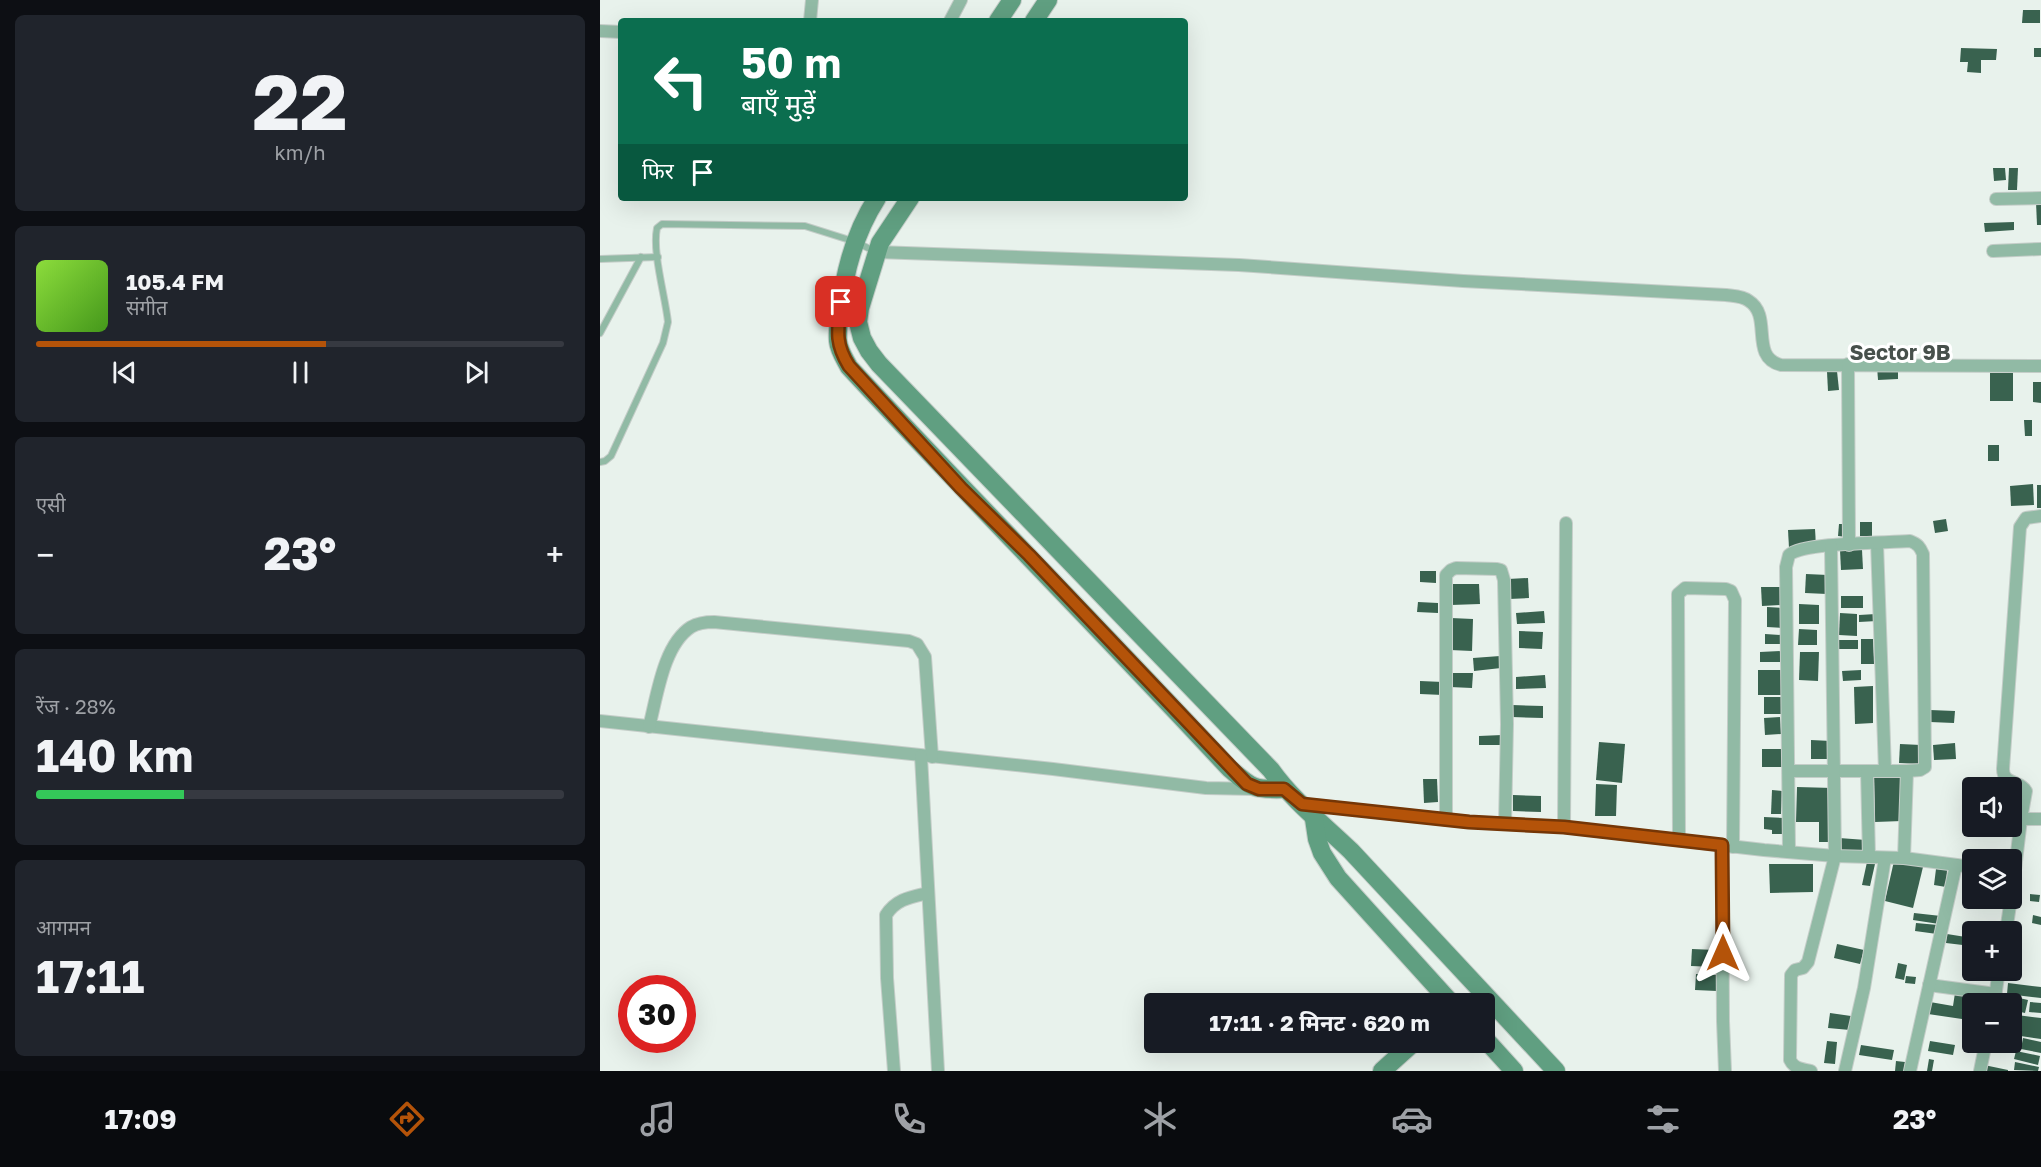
<!DOCTYPE html>
<html lang="hi">
<head>
<meta charset="utf-8">
<style>
  :root { --surface:#171b24; --page:#20242c; --text:#f1f3f6; --muted:#9ea1a6; --line:#363941; --accent:#b45309 }
  body { margin:0; font-family:"Golos Text","Noto Sans Devanagari",sans-serif; background:var(--page); color:var(--text); height:100vh; display:flex; flex-direction:column; font-size:22px; white-space:nowrap }
  * { box-sizing:border-box; margin:0 }
  p { font-size:20px; color:var(--muted) }
  .icon { flex:none; width:33px; height:33px; fill:none; stroke:currentColor; stroke-width:2; stroke-linecap:round; stroke-linejoin:round }
  .map { position:relative; flex:1; overflow:hidden }
  .panel { display:flex; flex-direction:column; gap:15px; padding:15px; background:#0d0f14; width:600px }
  .panel>* { flex:none }
  .guide { position:absolute; left:18px; top:18px; width:570px; height:183px; border-radius:6px; box-shadow:0 6px 24px #0002; background:#0b6e4f; color:#fff; overflow:hidden }
  .tools { position:absolute; left:1362px; top:777px; display:grid; gap:12px }
  .tools a { display:grid; place-items:center; width:60px; height:60px; border-radius:6px; background:var(--surface); box-shadow:0 6px 24px #0002; font-size:30px }
  .speed { position:absolute; left:18px; top:975px; display:flex; gap:12px; font-size:30px; font-weight:700; text-align:center }
  .speed>* { display:grid; place-content:center; width:78px; height:78px; border-radius:50%; background:var(--surface); box-shadow:0 6px 24px #0002; line-height:1 }
  .speed .limit { border:9px solid #d22; background:#fff; color:#111 }
  .pin { position:absolute; display:grid; place-items:center; width:51px; height:51px; color:#fff; margin:-26px; border-radius:12px; box-shadow:0 3px 9px #0006 }
  .me { position:absolute; width:66px; margin:-33px; rotate:0deg; stroke-linejoin:round; filter:drop-shadow(0 0 4px #0008) }
  .turn { display:flex; align-items:center; gap:21px; height:126px; padding:0 24px; font-size:27px }
  .turn .icon { width:78px; height:78px; stroke-width:2.5 }
  .turn b { display:block; font-size:42px; line-height:51px }
  .then { display:flex; align-items:center; height:57px; padding:0 24px; background:#0003; gap:12px; font-size:22px }
  .big { font-size:45px; font-weight:700; line-height:1.1 }
  .panel .widget { flex:1; display:flex; flex-direction:column; justify-content:center; gap:9px; min-width:0; padding:0 21px; border-radius:9px; background:var(--page) }
  .panel .dial { align-items:center; gap:0 }
  .dial b { font-size:78px; line-height:1 }
  .song { display:flex; align-items:center; gap:18px }
  .cover { width:72px; height:72px; border-radius:9px; background:linear-gradient(135deg,hsl(90 70% 55%),hsl(100 70% 35%)) }
  .played { height:6px; border-radius:3px; background:linear-gradient(90deg,var(--accent) 55%,var(--line) 55%) }
  .keys { display:flex; justify-content:space-around; direction:ltr }
  .heat { display:flex; justify-content:space-between; align-items:center; font-size:33px; direction:ltr }
  .charge { height:9px; border-radius:4px; background:linear-gradient(90deg,#34c759 28%,var(--line) 0) }
  .trip { position:absolute; left:544px; top:993px; width:351px; height:60px; border-radius:6px; background:var(--surface); box-shadow:0 6px 24px #0002; font-weight:700; line-height:60px; text-align:center }
  .menu { display:flex; height:96px; justify-content:space-around; align-items:center; background:#090b0e; color:var(--muted) }
  .menu .icon { width:42px; height:42px }
  .menu .on { color:var(--accent) }
  .menu b { font-size:27px; color:var(--text) }
  main { display:flex; flex:1; min-height:0 }
  .map>svg:first-child { display:block }
  .building { fill:#39624f }
  .lines { fill:none; stroke-linecap:round; stroke-linejoin:round }
  .lane-casing { stroke:#c4cdc8; stroke-width:8 }
  .street-casing { stroke:#c4cdc8; stroke-width:14 }
  .secondary-casing { stroke:#c4cdc8; stroke-width:20 }
  .lane { stroke:#91baa5; stroke-width:6 }
  .street { stroke:#91baa5; stroke-width:12 }
  .secondary { stroke:#609f81; stroke-width:18 }
  .route-casing { stroke:#753606; stroke-width:15 }
  .route { stroke:#b45309; stroke-width:10 }
  .labels { text-anchor:middle; dominant-baseline:central; stroke-width:6; stroke-linejoin:round; paint-order:stroke }
  .district-label { font-size:21px; font-weight:bold; fill:#47504b; stroke:#fff }
</style>
</head>
<body>
<main>
<section class="panel">
<div class="widget dial"><b>22</b><p>km/h</p></div>
<div class="widget">
<div class="song"><i class="cover"></i><div><b>105.4 FM</b><p>संगीत</p></div></div>
<div class="played"></div>
<div class="keys"><svg class="icon" aria-label="previous" viewBox="0 0 24 24"><path d="M18 5L8 12l10 7zM5 5v14"/></svg><svg class="icon" aria-label="pause" viewBox="0 0 24 24"><path d="M8 5v14M16 5v14"/></svg><svg class="icon" aria-label="next" viewBox="0 0 24 24"><path d="M6 5l10 7-10 7zM19 5v14"/></svg></div>
</div>
<div class="widget"><p>एसी</p>
<div class="heat"><a>−</a><b class="big">23°</b><a>+</a></div>
</div>
<div class="widget"><p>रेंज · 28%</p><b class="big">140 km</b><div class="charge"></div></div>
<div class="widget"><p>आगमन</p><b class="big">17:11</b></div>
</section>
<div class="map">
<svg width="1441" height="1071" viewBox="0 0 1441 1071">
  <rect width="100%" height="100%" fill="#e8f2ec"/>
  <g class="building">
    <polygon points="1423,10 1440,10 1440,23 1422,23"/>
    <polygon points="1361,48 1397,49 1396,60 1381,60 1381,73 1367,72 1368,62 1360,62"/>
    <rect x="1434" y="48" width="7" height="9"/>
    <polygon points="1393,168 1405,168 1406,180 1394,181"/>
    <polygon points="1409,168 1418,168 1417,190 1408,190"/>
    <polygon points="1436,202 1441,202 1441,225 1437,225"/>
    <polygon points="1414,222 1414,230 1385,232 1384,223"/>
    <polygon points="1277,366 1298,366 1298,379 1278,380"/>
    <polygon points="1237,371 1239,390 1228,391 1227,372"/>
    <rect x="1390" y="373" width="23" height="28"/>
    <polygon points="1433,382 1441,382 1441,403 1433,402"/>
    <polygon points="1424,420 1432,420 1432,436 1425,436"/>
    <rect x="1388" y="445" width="11" height="16"/>
    <polygon points="1433,484 1434,505 1411,506 1410,486"/>
    <rect x="1437" y="485" width="4" height="23"/>
    <polygon points="1346,519 1348,531 1335,533 1333,521"/>
    <rect x="1260" y="522" width="12" height="14"/>
    <polygon points="1239,524 1248,524 1247,537 1238,536"/>
    <polygon points="1215,529 1216,546 1189,548 1188,530"/>
    <polygon points="1240,550 1262,550 1263,569 1241,570"/>
    <polygon points="820,571 836,571 836,583 820,582"/>
    <polygon points="1206,574 1228,575 1227,594 1205,593"/>
    <polygon points="928,578 929,598 909,599 908,579"/>
    <polygon points="851,584 879,584 880,604 851,605"/>
    <polygon points="1161,587 1181,587 1182,605 1162,606"/>
    <rect x="1241" y="596" width="22" height="12"/>
    <polygon points="818,602 838,603 838,613 817,612"/>
    <polygon points="1199,604 1219,605 1219,624 1199,624"/>
    <polygon points="1167,607 1184,608 1183,628 1167,627"/>
    <polygon points="944,611 945,623 917,624 916,613"/>
    <polygon points="1240,613 1257,614 1257,636 1239,635"/>
    <polygon points="1276,614 1277,621 1259,622 1259,615"/>
    <polygon points="851,618 873,619 872,651 850,650"/>
    <polygon points="1199,629 1217,630 1217,645 1198,645"/>
    <polygon points="919,631 943,632 942,649 919,648"/>
    <polygon points="1165,634 1182,635 1182,644 1165,644"/>
    <polygon points="1261,639 1273,639 1274,664 1261,664"/>
    <rect x="1239" y="640" width="19" height="9"/>
    <polygon points="1182,651 1183,662 1160,662 1160,652"/>
    <polygon points="1200,652 1219,652 1218,681 1199,680"/>
    <polygon points="900,656 901,668 874,671 873,658"/>
    <rect x="1158" y="670" width="23" height="25"/>
    <polygon points="1261,670 1261,680 1243,681 1242,671"/>
    <polygon points="850,673 873,673 872,688 850,687"/>
    <polygon points="945,675 946,688 916,689 916,677"/>
    <polygon points="820,681 843,682 843,695 820,694"/>
    <polygon points="1273,686 1273,723 1255,724 1254,687"/>
    <rect x="1164" y="697" width="19" height="17"/>
    <polygon points="912,705 943,706 943,718 912,717"/>
    <polygon points="1330,710 1355,711 1354,723 1330,722"/>
    <polygon points="1180,717 1181,734 1165,735 1164,718"/>
    <polygon points="902,735 903,745 879,745 879,736"/>
    <polygon points="1211,740 1231,741 1231,759 1211,759"/>
    <polygon points="999,742 1025,744 1022,783 996,780"/>
    <polygon points="1355,743 1356,759 1334,760 1333,745"/>
    <polygon points="1300,744 1321,745 1321,764 1299,763"/>
    <rect x="1162" y="749" width="20" height="18"/>
    <polygon points="1300,774 1302,821 1275,822 1274,775"/>
    <polygon points="823,779 837,779 838,802 824,803"/>
    <polygon points="996,784 1017,785 1016,816 995,816"/>
    <polygon points="1197,787 1233,788 1231,842 1219,842 1219,822 1196,822"/>
    <polygon points="1172,790 1182,791 1181,814 1171,814"/>
    <polygon points="913,795 941,796 941,812 913,811"/>
    <polygon points="1164,817 1183,818 1182,834 1172,834 1172,830 1164,829"/>
    <polygon points="1239,838 1266,840 1266,854 1238,852"/>
    <polygon points="1294,861 1323,867 1313,908 1285,901"/>
    <polygon points="1267,862 1275,864 1270,886 1262,885"/>
    <polygon points="1169,864 1213,864 1213,892 1170,893"/>
    <polygon points="1336,869 1347,870 1346,887 1334,885"/>
    <polygon points="1430,894 1440,895 1439,902 1430,901"/>
    <polygon points="1314,913 1341,916 1339,924 1313,920"/>
    <polygon points="1433,915 1441,917 1441,925 1432,923"/>
    <polygon points="1316,923 1338,925 1337,934 1315,931"/>
    <polygon points="1347,934 1372,938 1371,946 1346,943"/>
    <polygon points="1237,944 1264,950 1260,964 1234,958"/>
    <polygon points="1092,949 1116,950 1115,967 1091,966"/>
    <polygon points="1298,963 1307,965 1304,980 1295,978"/>
    <polygon points="1096,974 1117,975 1117,991 1095,990"/>
    <polygon points="1306,976 1316,977 1315,984 1305,983"/>
    <polygon points="1408,983 1441,987 1441,998 1407,994"/>
    <polygon points="1355,993 1366,994 1362,1019 1328,1014 1330,1002 1353,1006"/>
    <polygon points="1402,994 1428,1000 1425,1013 1412,1010 1412,1004 1400,1004"/>
    <polygon points="1430,1002 1441,1003 1441,1013 1429,1012"/>
    <polygon points="1230,1013 1251,1016 1250,1030 1228,1028"/>
    <polygon points="1417,1015 1441,1018 1441,1039 1414,1035"/>
    <polygon points="1423,1038 1441,1042 1441,1053 1421,1049"/>
    <polygon points="1412,1040 1420,1042 1418,1050 1406,1048 1407,1042 1412,1042"/>
    <polygon points="1227,1041 1237,1042 1235,1064 1224,1063"/>
    <polygon points="1330,1041 1355,1045 1353,1055 1328,1051"/>
    <polygon points="1261,1045 1294,1050 1292,1060 1259,1055"/>
    <polygon points="1416,1051 1440,1056 1438,1065 1414,1059"/>
    <polygon points="1329,1059 1334,1060 1332,1071 1327,1071"/>
    <polygon points="1296,1061 1305,1062 1304,1071 1295,1071"/>
    <polygon points="1415,1062 1439,1067 1438,1071 1414,1070"/>
    <polygon points="1384,1065 1408,1070 1408,1071 1383,1071"/>
  </g>
  <g class="lines">
    <defs>
      <g id="lane">
        <polyline points="0,259 58,257"/>
        <polyline points="0,333 41,257"/>
        <path d="M0,462l5,-1 6,-5 52,-113 5,-21c-3,-27 -16,-70 -11,-94l5,-4 143,2 51,16 20,10"/>
      </g>
      <g id="street">
        <polyline points="210,21 212,0"/>
        <polyline points="350,21 361,0"/>
        <polyline points="0,31 21,32"/>
        <polyline points="1396,199 1441,198"/>
        <polyline points="1393,251 1441,249"/>
        <path d="M277,252l362,13 224,16 263,14c7,1 17,1 23,6 24,15 0,56 32,64l260,1"/>
        <polyline points="1248,364 1249,545"/>
        <polyline points="1277,543 1285,771"/>
        <polyline points="0,721 453,769 606,788 655,789"/>
        <path d="M49,727c8,-30 14,-82 42,-100 7,-4 15,-5 23,-5l195,19 8,3 8,13 7,100"/>
        <polyline points="321,756 338,1071"/>
        <path d="M1189,771h118l13,-1 5,-3 -2,-213c-3,-7 -5,-10 -13,-13 -24,2 -106,1 -121,14l-3,12 3,284"/>
        <polyline points="1267,771 1269,857"/>
        <polyline points="702,804 869,822 964,827 1164,850 1235,856 1304,858 1372,867"/>
        <path d="M1421,819l5,-28c-6,-11 -23,-6 -23,-22l17,-242 6,-9 15,-2"/>
        <polyline points="846,820 846,575 851,570 856,568 897,569 901,570 904,580 907,724 905,824"/>
        <polyline points="964,827 966,523"/>
        <polyline points="1079,840 1078,594 1085,588 1126,589 1131,591 1135,600 1133,847"/>
        <polyline points="1122,845 1123,1021 1125,1071"/>
        <polyline points="1304,858 1307,771"/>
        <polyline points="1412,895 1421,819 1441,819"/>
        <polyline points="1406,932 1411,898"/>
        <polyline points="1329,985 1396,994"/>
        <polyline points="1394,1004 1399,970"/>
        <path d="M294,1071l-7,-93 -1,-63c10,-16 25,-18 42,-22"/>
        <path d="M1211,1071c-8,-2 -17,-2 -21,-11l1,-85 4,-5 8,-2 5,-6 27,-106 -4,-310"/>
        <polyline points="1245,1071 1264,988 1285,858"/>
        <polyline points="1310,1071 1356,865"/>
        <polyline points="1380,1071 1386,1042"/>
      </g>
      <g id="secondary">
        <polyline points="398,21 412,0"/>
        <polyline points="434,21 448,0"/>
        <path d="M277,198c-22,34 -33,75 -37,115 -1,9 -3,19 -2,28 1,10 7,18 11,26 125,135 255,266 380,401 23,20 24,22 55,21"/>
        <path d="M310,198l-30,45 -20,65 -2,14 4,16 7,13 10,13 392,406c22,31 52,54 80,81l205,220"/>
        <polyline points="714,819 717,839 722,853 738,878 852,1004"/>
        <polyline points="885,1039 914,1071"/>
        <polyline points="782,1071 814,1042"/>
      </g>
    </defs>
    <use href="#lane" class="lane-casing"/>
    <use href="#street" class="street-casing"/>
    <use href="#secondary" class="secondary-casing"/>
    <use href="#lane" class="lane"/>
    <use href="#street" class="street"/>
    <use href="#secondary" class="secondary"/>
  </g>
  <g class="lines">
    <defs>
      <path id="route" d="M241,302c-3,27 -7,40 8,64l112,122 68,67 218,229 12,5h25l18,15 167,18 95,5 158,18 1,108"/>
    </defs>
    <use href="#route" class="route-casing"/>
    <use href="#route" class="route"/>
  </g>
  <g class="labels">
    <g class="district-label">
      <text x="1300" y="352">Sector 9B</text>
    </g>
  </g>
</svg>
<div class="tools">
<a><svg class="icon" aria-label="sound" viewBox="0 0 24 24"><path d="M4 9h4l5-4v14l-5-4H4zM17 9q2 3 0 6"/></svg></a>
<a><svg class="icon" aria-label="layers" viewBox="0 0 24 24"><path d="M12 4l9 5-9 5-9-5zM3 14l9 5 9-5"/></svg></a>
<a>+</a>
<a>−</a>
</div>
<div class="speed"><div class="limit">30</div></div>
<div class="pin" style="left:241px;top:302px;background:#d93025"><svg class="icon" aria-label="arrive" viewBox="0 0 24 24"><path d="M6 21V4h12l-3 4 3 4H6"/></svg></div>
<svg class="me" style="left:1123px;top:953px" viewBox="-20 -20 40 40"><path d="M0-17L14 15 0 8-14 15z" fill="#b45309" stroke="#fff" stroke-width="4"/></svg>
<div class="trip">17:11 · 2 मिनट · 620 m</div>
<div class="guide">
<div class="turn"><svg class="icon" aria-label="left" viewBox="0 0 24 24"><path d="M17 20v-9H6M10 6l-5 5 5 5"/></svg><div><b>50 m</b>बाएँ मुड़ें</div></div>
<div class="then">फिर<svg class="icon" aria-label="arrive" viewBox="0 0 24 24"><path d="M6 21V4h12l-3 4 3 4H6"/></svg></div>
</div>
</div>
</main>
<nav class="menu">
<b>17:09</b>
<svg class="icon on" aria-label="directions" viewBox="0 0 24 24"><path d="M12 3l9 9-9 9-9-9zM9 14v-3h6M13 9l2 2-2 2"/></svg>
<svg class="icon" aria-label="music" viewBox="0 0 24 24"><path d="M9 18V5l10-2v13"/><circle cx="6" cy="18" r="3"/><circle cx="16" cy="16" r="3"/></svg>
<svg class="icon" aria-label="phone" viewBox="0 0 24 24"><path d="M5 4h4l2 5-3 2q2 4 5 5l2-3 5 2v4C11 20 4 13 5 4z"/></svg>
<svg class="icon" aria-label="climate" viewBox="0 0 24 24"><path d="M12 3v18M4 7l16 10M4 17L20 7"/></svg>
<svg class="icon" aria-label="car" viewBox="0 0 24 24"><path d="M5 17H2v-5l4-1 3-4h7l3 4 3 1v5h-3M9 17h6M6 11h13"/><circle cx="7" cy="17" r="2"/><circle cx="17" cy="17" r="2"/></svg>
<svg class="icon" aria-label="filters" viewBox="0 0 24 24"><path d="M4 7h16M4 17h16"/><circle cx="9" cy="7" r="2"/><circle cx="15" cy="17" r="2"/></svg>
<b>23°</b>
</nav>
</body>
</html>
